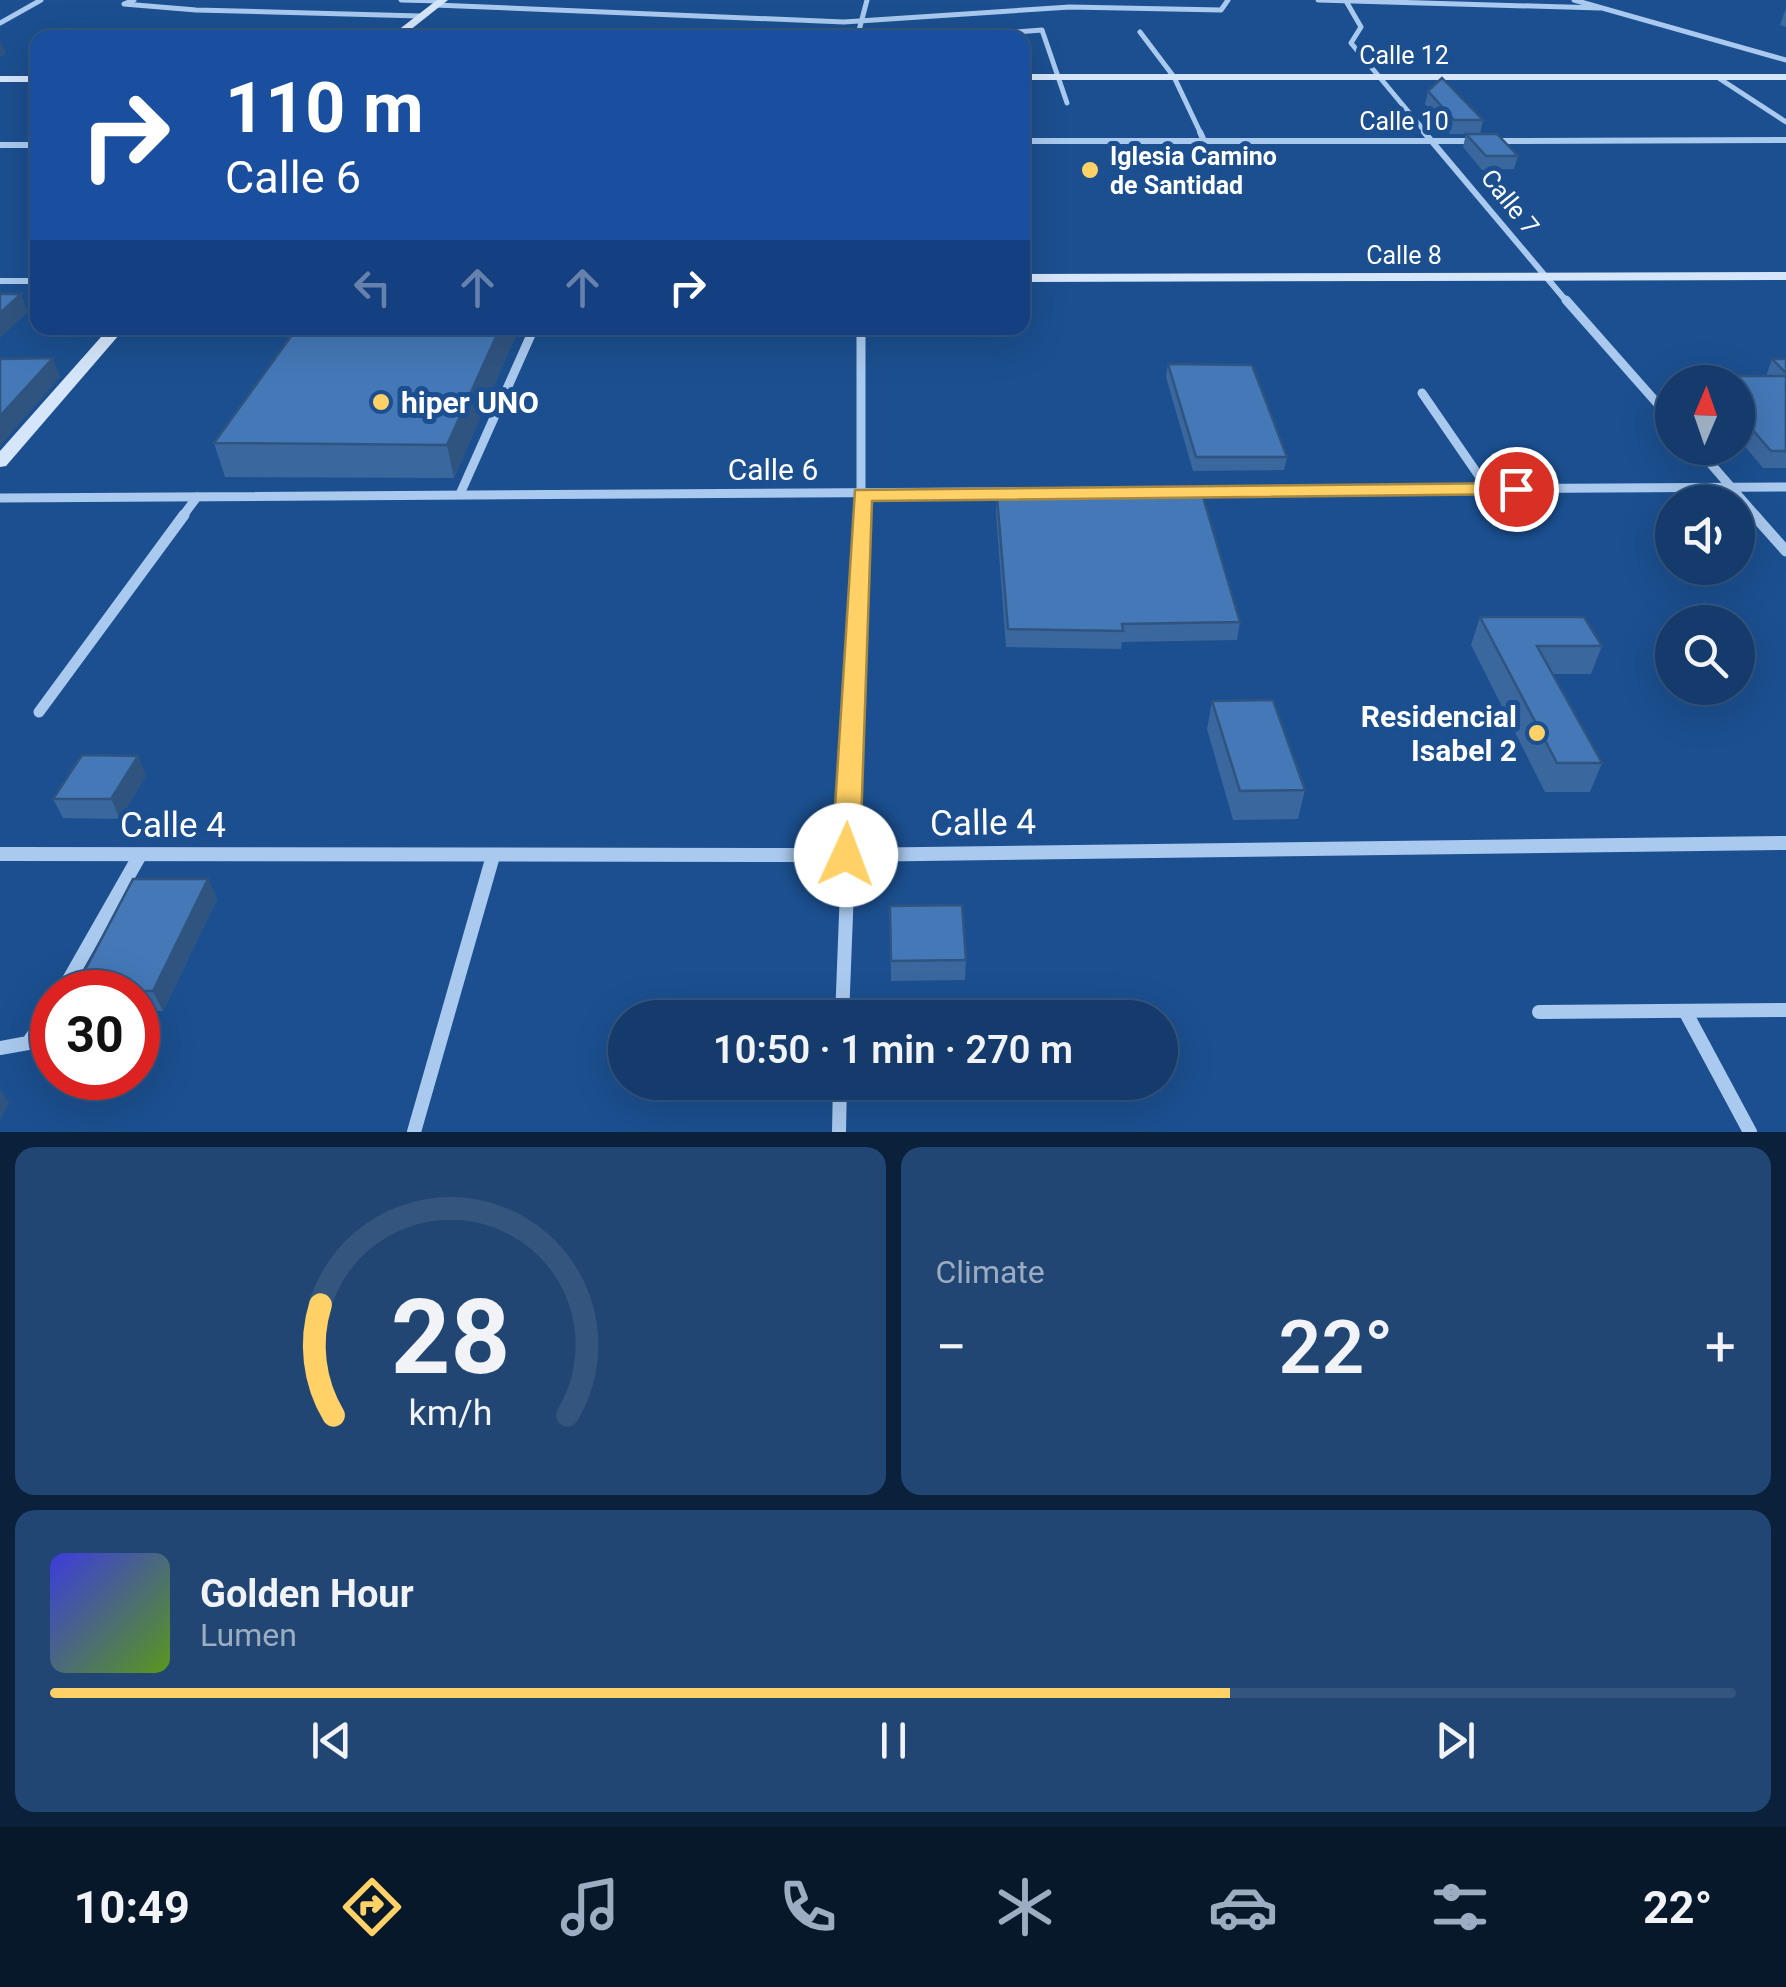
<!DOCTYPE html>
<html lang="en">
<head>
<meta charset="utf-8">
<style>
  :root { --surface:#143b6b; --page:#214673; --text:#f1f3f6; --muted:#9dadc1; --line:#33557e; --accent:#ffd166 }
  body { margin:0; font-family:Roboto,sans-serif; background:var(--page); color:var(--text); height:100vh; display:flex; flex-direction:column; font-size:38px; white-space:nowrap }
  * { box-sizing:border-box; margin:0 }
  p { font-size:32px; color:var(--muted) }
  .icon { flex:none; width:55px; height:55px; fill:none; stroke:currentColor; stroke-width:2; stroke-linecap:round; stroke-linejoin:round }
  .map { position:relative; height:1132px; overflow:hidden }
  .sheet { display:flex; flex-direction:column; gap:15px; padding:15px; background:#0b203b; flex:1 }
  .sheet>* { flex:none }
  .guide { position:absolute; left:30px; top:30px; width:1000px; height:305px; border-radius:20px; box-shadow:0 10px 40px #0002,0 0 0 2px var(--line); background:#1a4fa0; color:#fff; overflow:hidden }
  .needle { width:65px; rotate:2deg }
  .fabs { position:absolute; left:1655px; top:365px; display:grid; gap:20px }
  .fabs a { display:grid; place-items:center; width:100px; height:100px; border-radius:50%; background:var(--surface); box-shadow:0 10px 40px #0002,0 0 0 2px var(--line); font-size:50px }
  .speed { position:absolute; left:30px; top:970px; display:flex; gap:20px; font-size:50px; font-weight:700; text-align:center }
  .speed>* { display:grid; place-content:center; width:130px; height:130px; border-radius:50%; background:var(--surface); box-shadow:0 10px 40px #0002,0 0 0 2px var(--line); line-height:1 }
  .speed .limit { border:15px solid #d22; background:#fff; color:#111 }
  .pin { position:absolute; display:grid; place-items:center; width:85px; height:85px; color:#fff; margin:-42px; border:5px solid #fff; border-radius:50%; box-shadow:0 2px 10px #0007 }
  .me { position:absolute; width:110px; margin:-55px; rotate:2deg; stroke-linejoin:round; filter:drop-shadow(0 0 8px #0008) }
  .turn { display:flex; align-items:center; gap:35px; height:210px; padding:0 30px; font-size:45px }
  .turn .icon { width:130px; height:130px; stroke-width:2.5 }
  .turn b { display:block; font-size:70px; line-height:85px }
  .lanes { display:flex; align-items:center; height:95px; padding:0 30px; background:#0003; justify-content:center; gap:50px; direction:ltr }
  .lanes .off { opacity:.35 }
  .big { font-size:75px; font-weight:600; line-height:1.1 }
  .sheet .tile { flex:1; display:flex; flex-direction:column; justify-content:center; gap:15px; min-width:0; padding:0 35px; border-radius:20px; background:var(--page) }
  .sheet .dial { align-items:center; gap:0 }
  .dial svg { height:260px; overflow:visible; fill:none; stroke:var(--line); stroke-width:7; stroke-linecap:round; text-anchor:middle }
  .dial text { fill:var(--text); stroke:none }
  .song { display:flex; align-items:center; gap:30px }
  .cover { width:120px; height:120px; border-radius:15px; background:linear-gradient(135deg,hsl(240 70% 55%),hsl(90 70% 35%)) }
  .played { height:10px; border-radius:5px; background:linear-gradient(90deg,var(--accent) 70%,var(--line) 70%) }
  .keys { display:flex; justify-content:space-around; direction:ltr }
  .heat { display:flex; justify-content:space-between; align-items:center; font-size:55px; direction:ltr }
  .sheet .tiles { flex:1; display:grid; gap:15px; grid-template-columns:1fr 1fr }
  .tile:last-child { grid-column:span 2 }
  .trip { position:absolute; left:608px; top:1000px; width:570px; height:100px; border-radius:50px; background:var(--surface); box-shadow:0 10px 40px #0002,0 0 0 2px var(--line); font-weight:600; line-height:100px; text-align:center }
  .dock { display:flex; height:160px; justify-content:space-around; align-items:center; background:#08182b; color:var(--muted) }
  .dock .icon { width:70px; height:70px }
  .dock .on { color:var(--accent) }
  .dock b { font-size:45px; color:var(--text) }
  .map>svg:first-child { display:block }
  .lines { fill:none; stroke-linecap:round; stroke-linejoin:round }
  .street-far4 { stroke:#a9c9ee; stroke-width:5 }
  .street-far3 { stroke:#a9c9ee; stroke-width:6 }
  .street-far2 { stroke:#a9c9ee; stroke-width:9 }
  .street-far1 { stroke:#a9c9ee; stroke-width:11 }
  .street { stroke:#a9c9ee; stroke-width:14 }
  .secondary { fill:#d6e6fa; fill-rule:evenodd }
  .wall { fill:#3a679d }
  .shaded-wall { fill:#305480 }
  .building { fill:#4478b7; stroke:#305480; stroke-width:2.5 }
  .route { fill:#ffd166; stroke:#a68842; stroke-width:2.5 }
  .poi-dot { fill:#ffd166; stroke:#1b4f8f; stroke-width:4 }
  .labels { text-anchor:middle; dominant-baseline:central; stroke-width:10; stroke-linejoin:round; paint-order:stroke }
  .far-street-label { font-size:25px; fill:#fff; stroke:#1b4f8f }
  .far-poi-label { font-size:25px; font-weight:bold; fill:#fff; stroke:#1b4f8f; text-anchor:start }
  .poi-label { font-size:30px; font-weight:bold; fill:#fff; stroke:#1b4f8f; text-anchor:start }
  .street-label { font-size:30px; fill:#fff; stroke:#1b4f8f }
  .near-street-label { font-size:35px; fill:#fff; stroke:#1b4f8f }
</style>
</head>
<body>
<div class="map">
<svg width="1786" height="1132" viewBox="0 0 1786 1132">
  <rect width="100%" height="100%" fill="#1b4f8f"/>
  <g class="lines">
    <g class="street-far4">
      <polyline points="134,0 124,4 196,10 420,16"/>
      <polyline points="401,0 441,1"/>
      <polyline points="1318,0 1600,8"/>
      <polyline points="1574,0 1786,60"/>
      <polyline points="1346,1 1361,27 1351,43 1427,134"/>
      <polyline points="435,5 844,22 1070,7 1221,10 1228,0"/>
      <polyline points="0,23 41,0"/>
      <polyline points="1140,32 1174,77 1201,134"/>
      <polyline points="857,38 867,0"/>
      <polyline points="999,38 1002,33 1042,30 1067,103"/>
      <polyline points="1717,77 1786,122"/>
    </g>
    <g class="street-far3">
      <polyline points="1200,132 1204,141"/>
      <polyline points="1424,132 1568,303"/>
      <polyline points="1022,141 1475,141"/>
      <polyline points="1492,141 1786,140"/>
      <polyline points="0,145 38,145"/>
      <polyline points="0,281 38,281"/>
    </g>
    <g class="street-far2">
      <polyline points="1566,300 1672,420"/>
      <polyline points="861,328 861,517"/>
      <polyline points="1422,393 1488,489"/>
      <polyline points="1697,448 1757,517"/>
      <polyline points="460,494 534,328"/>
      <polyline points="0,498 1786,487"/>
      <polyline points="182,517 197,497"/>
    </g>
    <g class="street-far1">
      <polyline points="1754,515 1786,551"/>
      <polyline points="39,712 184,515"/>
      <polyline points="851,789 861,515"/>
    </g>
    <g class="street">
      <polyline points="0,854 846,855 1786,843"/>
      <polyline points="62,992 140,855"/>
      <polyline points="1685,1011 1750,1132"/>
      <polyline points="1539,1012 1786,1010"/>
      <polyline points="842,1018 851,786"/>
      <polyline points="0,1048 28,1043 52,1009"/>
      <polyline points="414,1132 493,856"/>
      <polyline points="839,1132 840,1082"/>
    </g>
    <g class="secondary">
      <polygon points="437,0 448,0 400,38 388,38"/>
      <rect x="1022" y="74" width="764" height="6"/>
      <rect x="0" y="76" width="38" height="6"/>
      <polygon points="1786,272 1786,280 1022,282 1022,274"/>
      <polygon points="109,328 125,328 6,466 0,467 0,451"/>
    </g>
  </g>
  <g class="wall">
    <polygon points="1786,8 1786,27 1780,25"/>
    <polygon points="1428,91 1483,120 1480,134 1450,134 1425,104"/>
    <polygon points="1466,134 1518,156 1514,169 1482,170 1463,147"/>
    <polygon points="297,328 519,328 454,478 225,477 214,443"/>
    <polygon points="1772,359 1786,359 1786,468 1763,468 1738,438 1738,382 1702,382 1704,376 1766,376"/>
    <polygon points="1168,364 1287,457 1284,470 1193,471 1166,377"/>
    <polygon points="997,497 1240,622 1237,640 1122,642 1121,649 1006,647 996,514"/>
    <polygon points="1480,617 1602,646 1591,674 1552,674 1602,763 1590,792 1545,792 1471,645"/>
    <polygon points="1212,701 1305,790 1298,819 1233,820 1207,729"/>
    <polygon points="146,775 120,819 63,818 53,799"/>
    <polygon points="208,879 217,899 163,1011 138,1011 138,992 75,992 74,991"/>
    <polygon points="890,906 966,960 965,980 891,981"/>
  </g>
  <g class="shaded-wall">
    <polygon points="0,40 6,54 0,57"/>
    <polygon points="21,294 28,312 0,338 0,313"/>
    <polygon points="500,328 519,328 454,478 447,445"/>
    <polygon points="53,358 60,377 0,446 0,416"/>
    <polygon points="138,756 146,775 120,819 111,799"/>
    <polygon points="208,879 217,899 163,1011 153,991"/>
    <polygon points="0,1089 9,1103 0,1120"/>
  </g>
  <g class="building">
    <polygon points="1442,78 1483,120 1454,120 1428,91"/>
    <polygon points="1466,134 1497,134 1518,156 1486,156"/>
    <polygon points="0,294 21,294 0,313"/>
    <polygon points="297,328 500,328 447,445 214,443"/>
    <polygon points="53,358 0,416 0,359"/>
    <polygon points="1772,359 1786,359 1786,373"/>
    <polygon points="1168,364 1252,365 1287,457 1196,457"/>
    <polygon points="1704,376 1786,376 1786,451 1771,451 1738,413 1738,382 1710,382"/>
    <polygon points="997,497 1203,497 1240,622 1122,624 1123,631 1008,629"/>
    <polygon points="1480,617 1584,617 1602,646 1537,646 1602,763 1557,763"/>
    <polygon points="1273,700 1305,790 1240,791 1212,701"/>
    <polygon points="82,755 138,756 111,799 53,799"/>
    <polygon points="133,879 208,879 153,991 74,991"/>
    <polygon points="962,905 966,960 891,961 890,906"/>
  </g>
  <polygon class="route" points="1516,483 1526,489 1523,494 872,501 860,855 856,863 846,866 836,863 832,855 855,490"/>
  <g class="poi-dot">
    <circle cx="1090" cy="170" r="10"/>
    <circle cx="381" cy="402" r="10"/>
    <circle cx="1537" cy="733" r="10"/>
  </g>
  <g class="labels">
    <g class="far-street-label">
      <text x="1404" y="55">Calle 12</text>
      <text x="1404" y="121">Calle 10</text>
      <text transform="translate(1510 202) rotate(51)">Calle 7</text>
      <text x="1404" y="255">Calle 8</text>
    </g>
    <g class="far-poi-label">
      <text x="1110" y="156">Iglesia Camino<tspan x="1110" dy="29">de Santidad</tspan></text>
    </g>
    <g class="poi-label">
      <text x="401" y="402">hiper UNO</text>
      <text x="1517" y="716" text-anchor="end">Residencial<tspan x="1517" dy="34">Isabel 2</tspan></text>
    </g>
    <g class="street-label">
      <text x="773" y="469">Calle 6</text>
    </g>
    <g class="near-street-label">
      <text transform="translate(983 823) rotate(-1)">Calle 4</text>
      <text x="173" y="825">Calle 4</text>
    </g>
  </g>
</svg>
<div class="fabs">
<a><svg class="needle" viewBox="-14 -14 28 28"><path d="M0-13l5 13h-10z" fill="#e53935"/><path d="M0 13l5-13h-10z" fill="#9dadc1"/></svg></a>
<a><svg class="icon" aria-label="sound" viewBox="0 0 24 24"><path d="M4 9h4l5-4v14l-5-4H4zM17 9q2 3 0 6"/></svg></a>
<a><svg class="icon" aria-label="search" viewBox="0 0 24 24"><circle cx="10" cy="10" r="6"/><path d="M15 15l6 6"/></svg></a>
</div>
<div class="speed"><div class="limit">30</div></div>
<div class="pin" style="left:1516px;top:489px;background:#d93025"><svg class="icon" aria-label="arrive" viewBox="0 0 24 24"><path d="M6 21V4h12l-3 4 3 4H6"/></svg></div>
<svg class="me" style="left:846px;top:855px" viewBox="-20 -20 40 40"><circle r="19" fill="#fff"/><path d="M0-13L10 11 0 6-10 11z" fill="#ffd166"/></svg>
<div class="trip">10:50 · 1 min · 270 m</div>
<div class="guide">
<div class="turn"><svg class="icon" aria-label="right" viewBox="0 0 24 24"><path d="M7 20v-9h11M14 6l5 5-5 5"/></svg><div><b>110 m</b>Calle 6</div></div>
<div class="lanes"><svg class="icon off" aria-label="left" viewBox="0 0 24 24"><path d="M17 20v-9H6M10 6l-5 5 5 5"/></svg><svg class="icon off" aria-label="ahead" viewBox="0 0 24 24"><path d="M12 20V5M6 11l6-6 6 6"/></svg><svg class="icon off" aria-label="ahead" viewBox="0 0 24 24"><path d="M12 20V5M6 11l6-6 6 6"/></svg><svg class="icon" aria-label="right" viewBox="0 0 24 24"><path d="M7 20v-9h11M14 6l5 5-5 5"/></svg></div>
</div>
</div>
<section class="sheet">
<div class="tiles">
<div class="tile dial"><svg viewBox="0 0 100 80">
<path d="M14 69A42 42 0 1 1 86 69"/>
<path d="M14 69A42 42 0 0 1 10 35" stroke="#ffd166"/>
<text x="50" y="56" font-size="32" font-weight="700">28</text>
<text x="50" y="72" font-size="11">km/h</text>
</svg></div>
<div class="tile"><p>Climate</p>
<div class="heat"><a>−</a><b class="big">22°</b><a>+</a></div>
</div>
<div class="tile">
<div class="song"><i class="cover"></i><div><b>Golden Hour</b><p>Lumen</p></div></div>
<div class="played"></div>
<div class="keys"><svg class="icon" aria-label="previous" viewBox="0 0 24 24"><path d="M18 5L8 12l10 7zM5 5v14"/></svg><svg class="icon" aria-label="pause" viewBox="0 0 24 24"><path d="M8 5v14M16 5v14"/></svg><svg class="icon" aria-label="next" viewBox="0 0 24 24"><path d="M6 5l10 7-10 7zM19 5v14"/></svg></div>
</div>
</div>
</section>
<nav class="dock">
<b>10:49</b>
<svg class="icon on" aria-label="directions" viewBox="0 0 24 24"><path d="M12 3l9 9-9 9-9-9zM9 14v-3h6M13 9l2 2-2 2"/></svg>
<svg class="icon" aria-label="music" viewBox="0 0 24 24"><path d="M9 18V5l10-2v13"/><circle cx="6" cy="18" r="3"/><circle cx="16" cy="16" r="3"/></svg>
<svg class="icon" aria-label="phone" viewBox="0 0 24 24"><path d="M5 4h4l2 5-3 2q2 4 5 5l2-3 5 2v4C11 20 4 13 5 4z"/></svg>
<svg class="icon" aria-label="climate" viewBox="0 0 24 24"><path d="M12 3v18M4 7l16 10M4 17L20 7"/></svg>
<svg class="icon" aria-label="car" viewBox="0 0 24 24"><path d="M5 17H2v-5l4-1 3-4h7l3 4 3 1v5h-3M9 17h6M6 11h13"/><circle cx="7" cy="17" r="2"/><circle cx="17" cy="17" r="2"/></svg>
<svg class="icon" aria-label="filters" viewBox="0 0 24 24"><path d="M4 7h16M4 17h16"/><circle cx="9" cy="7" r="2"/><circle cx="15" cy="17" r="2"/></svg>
<b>22°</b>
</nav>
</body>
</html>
